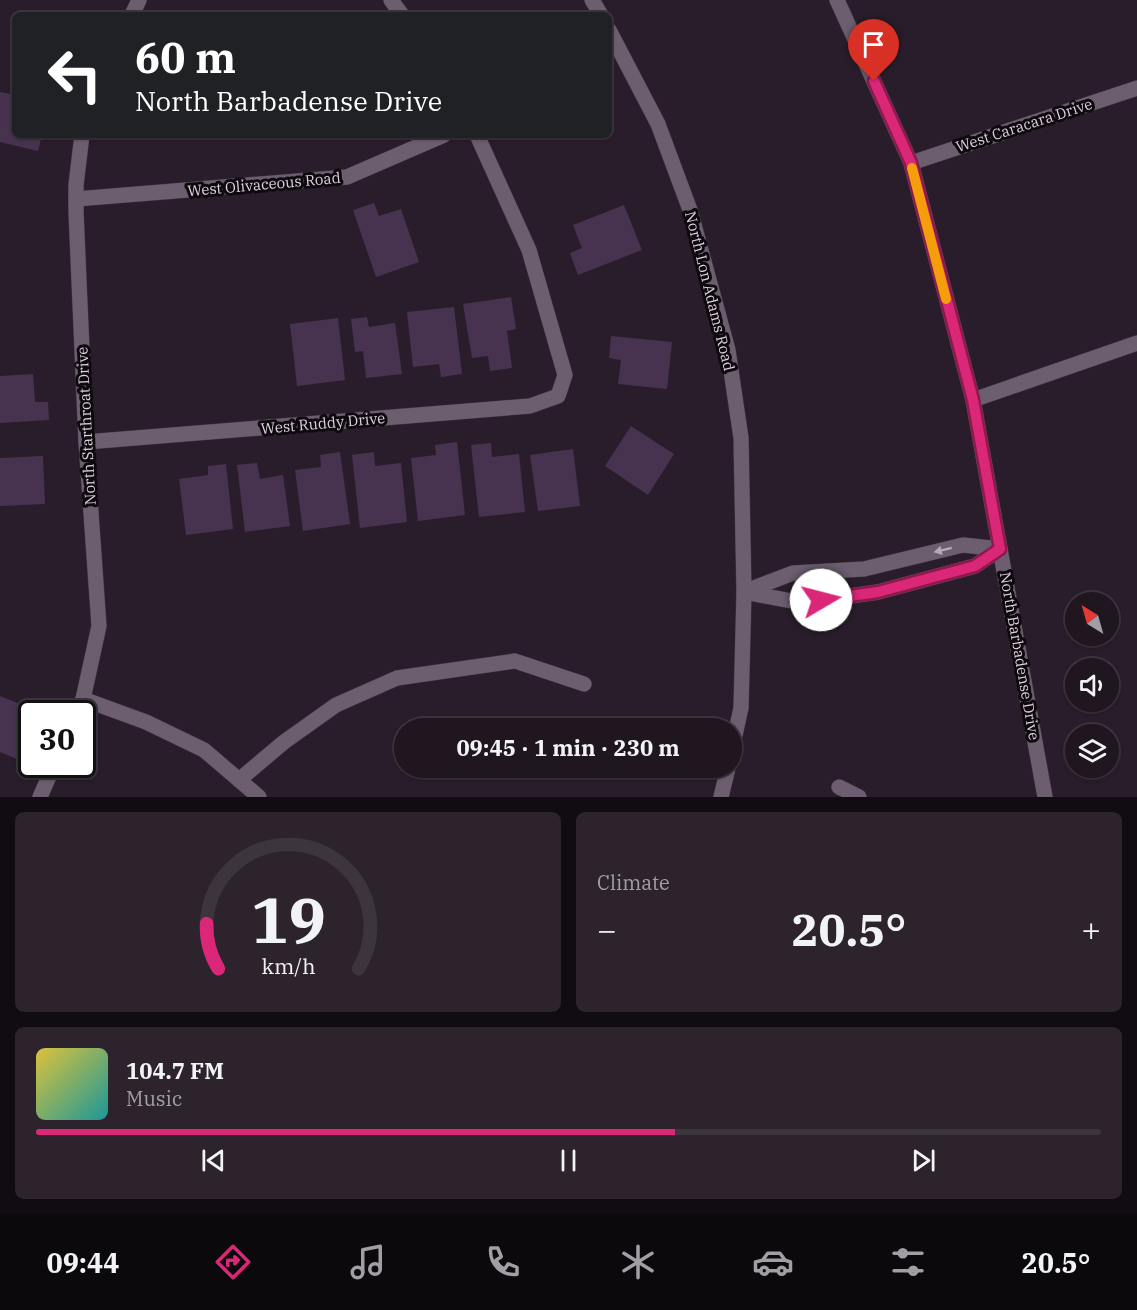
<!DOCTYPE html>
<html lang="en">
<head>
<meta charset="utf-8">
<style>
  :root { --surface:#1f1620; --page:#2c232d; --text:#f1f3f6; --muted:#a19fa5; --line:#3c353e; --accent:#db2777 }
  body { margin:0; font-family:"IBM Plex Serif",serif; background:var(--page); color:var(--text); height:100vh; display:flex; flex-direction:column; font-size:22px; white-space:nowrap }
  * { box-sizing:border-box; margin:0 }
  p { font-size:20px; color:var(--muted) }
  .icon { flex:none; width:33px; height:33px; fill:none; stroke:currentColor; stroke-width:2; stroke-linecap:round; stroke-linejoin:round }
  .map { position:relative; height:797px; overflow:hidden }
  .panel { display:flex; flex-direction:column; gap:15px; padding:15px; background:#110c12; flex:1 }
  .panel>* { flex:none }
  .banner { position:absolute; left:12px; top:12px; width:600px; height:126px; border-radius:9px; box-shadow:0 2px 4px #0004,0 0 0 2px var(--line); background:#202124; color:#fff; overflow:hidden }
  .needle { width:39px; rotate:323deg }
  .controls { position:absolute; left:1065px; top:592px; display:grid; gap:12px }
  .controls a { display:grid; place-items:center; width:54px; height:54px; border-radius:50%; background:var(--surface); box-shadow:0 2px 4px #0004,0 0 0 2px var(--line); font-size:30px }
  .speed { position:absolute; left:18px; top:700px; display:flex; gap:12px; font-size:30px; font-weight:700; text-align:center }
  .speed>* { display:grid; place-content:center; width:78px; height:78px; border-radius:50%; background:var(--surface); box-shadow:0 2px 4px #0004,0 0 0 2px var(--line); line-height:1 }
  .speed .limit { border:3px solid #111; border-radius:9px; background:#fff; color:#111 }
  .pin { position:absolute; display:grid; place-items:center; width:51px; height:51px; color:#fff; margin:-62px -26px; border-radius:50% 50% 50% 0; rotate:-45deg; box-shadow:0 0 6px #0007 }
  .pin .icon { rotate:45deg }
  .me { position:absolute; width:66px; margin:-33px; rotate:82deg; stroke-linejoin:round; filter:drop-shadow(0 0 4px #0008) }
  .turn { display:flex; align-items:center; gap:21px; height:126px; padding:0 24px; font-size:27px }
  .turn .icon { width:78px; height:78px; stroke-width:2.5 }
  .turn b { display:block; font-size:42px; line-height:51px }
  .big { font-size:45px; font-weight:800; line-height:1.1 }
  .panel .widget { flex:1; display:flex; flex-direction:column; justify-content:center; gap:9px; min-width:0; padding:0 21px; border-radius:9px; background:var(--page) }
  .panel .dial { align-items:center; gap:0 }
  .dial svg { height:156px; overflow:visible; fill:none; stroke:var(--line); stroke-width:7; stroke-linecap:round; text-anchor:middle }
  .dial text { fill:var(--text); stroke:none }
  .song { display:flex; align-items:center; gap:18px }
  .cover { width:72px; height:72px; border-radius:9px; background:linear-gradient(135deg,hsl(50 70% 55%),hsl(180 70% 35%)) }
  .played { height:6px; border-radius:3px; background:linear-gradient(90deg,var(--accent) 60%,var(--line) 60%) }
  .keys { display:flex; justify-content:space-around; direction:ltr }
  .heat { display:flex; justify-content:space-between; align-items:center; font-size:33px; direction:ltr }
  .panel .tiles { flex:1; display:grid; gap:15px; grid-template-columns:1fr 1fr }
  .widget:last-child { grid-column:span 2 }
  .trip { position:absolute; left:394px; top:718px; width:348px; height:60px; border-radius:30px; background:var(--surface); box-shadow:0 2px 4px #0004,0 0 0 2px var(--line); font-weight:800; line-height:60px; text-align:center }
  .dock { display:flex; height:96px; justify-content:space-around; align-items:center; background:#0c090d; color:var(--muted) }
  .dock .icon { width:42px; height:42px }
  .dock .active { color:var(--accent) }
  .dock b { font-size:27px; color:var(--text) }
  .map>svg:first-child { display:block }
  .building { fill:#47334f }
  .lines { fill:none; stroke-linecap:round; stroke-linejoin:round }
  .street-casing { stroke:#423843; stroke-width:16 }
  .secondary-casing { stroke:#423843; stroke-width:16 }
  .street { stroke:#6c5e6f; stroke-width:15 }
  .secondary { stroke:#6c5e6f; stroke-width:15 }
  .oneway { fill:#b5aab6 }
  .route-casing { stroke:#8e194d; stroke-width:15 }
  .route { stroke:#db2777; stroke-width:10 }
  .slow { stroke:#f59e0b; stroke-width:10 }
  .labels { text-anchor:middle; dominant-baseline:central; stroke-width:6; stroke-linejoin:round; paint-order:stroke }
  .street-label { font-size:15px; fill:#dcd3dd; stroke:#0e090f }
</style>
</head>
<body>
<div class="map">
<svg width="1137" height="797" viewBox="0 0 1137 797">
  <rect width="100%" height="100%" fill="#291d2b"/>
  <g class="building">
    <polygon points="0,92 15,95 15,135 42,135 38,151 0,142"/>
    <polygon points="374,203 379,216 401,209 419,262 376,277 353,210"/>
    <polygon points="624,205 642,250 578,275 570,253 582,248 573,225"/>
    <polygon points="511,297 516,329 507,331 512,368 490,371 488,356 472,358 463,304"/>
    <polygon points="454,307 462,374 441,377 439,364 413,367 407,312"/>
    <polygon points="367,317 369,327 395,323 402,374 366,378 363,351 355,352 351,319"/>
    <polygon points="338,318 345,380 297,386 290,324"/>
    <polygon points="611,336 672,342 667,389 618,384 621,360 609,358"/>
    <polygon points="33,374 35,402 48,402 49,420 0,423 0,376"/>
    <polygon points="631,426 674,454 648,495 605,466"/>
    <polygon points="457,442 465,515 418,521 411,458 436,455 435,445"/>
    <polygon points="491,443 492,457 519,454 525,512 479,517 471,445"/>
    <polygon points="573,449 580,506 538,511 530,455"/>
    <polygon points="340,452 350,524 303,531 295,470 321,467 320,455"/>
    <polygon points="374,452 375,466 401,463 407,522 360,528 352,455"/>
    <polygon points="43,456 45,504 0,506 0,458"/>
    <polygon points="257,463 260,479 283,475 290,526 245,532 237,465"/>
    <polygon points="226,464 233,529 186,535 179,479 208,475 208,466"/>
    <polygon points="0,696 45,714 32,714 32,738 22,761 0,752"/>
  </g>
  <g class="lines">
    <defs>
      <g id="street">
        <polyline points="391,0 402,15"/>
        <polyline points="837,0 911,163 973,400 1045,797"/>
        <polyline points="132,15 139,0"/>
        <polyline points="911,163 1137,88"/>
        <polyline points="76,199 347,177 444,135"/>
        <polyline points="973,400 1137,343"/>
        <polyline points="86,442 530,406 558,396 565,375 529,250 477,135"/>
        <polyline points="746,591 793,573 864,569 963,545 1000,549"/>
        <polyline points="744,592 802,603 878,592 975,566 1000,549"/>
        <polyline points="83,699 146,722 204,750 259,797"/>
        <polyline points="77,714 83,699 99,626 86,442 76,212 76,185 82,135"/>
        <polyline points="239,780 284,742 336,705 397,678 515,661 584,684"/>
        <polyline points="839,787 859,797"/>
        <polyline points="40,797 54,765"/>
      </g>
      <g id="secondary">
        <polyline points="592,0 601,15"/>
        <polyline points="609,30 658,124 690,210 728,350 741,438 744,592 741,708 732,749"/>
        <polyline points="721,797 728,768"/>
      </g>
    </defs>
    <use href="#street" class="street-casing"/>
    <use href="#secondary" class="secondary-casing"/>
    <use href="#street" class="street"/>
    <use href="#secondary" class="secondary"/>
  </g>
  <defs><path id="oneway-solid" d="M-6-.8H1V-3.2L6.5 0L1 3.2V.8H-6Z" transform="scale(1.5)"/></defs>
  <use class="oneway" href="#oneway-solid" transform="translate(943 550) rotate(166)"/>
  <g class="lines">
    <defs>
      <polyline id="route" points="821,600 878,592 975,566 1000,549 973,400 911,163 874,81"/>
    </defs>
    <use href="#route" class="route-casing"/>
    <use href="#route" class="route"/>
    <polyline class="slow" points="912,168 946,299"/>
  </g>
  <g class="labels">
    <g class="street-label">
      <text transform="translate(1024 125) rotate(-18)">West Caracara Drive</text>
      <text transform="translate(264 184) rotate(-5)">West Olivaceous Road</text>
      <text transform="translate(710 291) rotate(76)">North Lon Adams Road</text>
      <text transform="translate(323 423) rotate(-5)">West Ruddy Drive</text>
      <text transform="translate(86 426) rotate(-93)">North Starthroat Drive</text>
      <text transform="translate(1020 656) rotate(80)">North Barbadense Drive</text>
    </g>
  </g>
</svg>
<div class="controls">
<a><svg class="needle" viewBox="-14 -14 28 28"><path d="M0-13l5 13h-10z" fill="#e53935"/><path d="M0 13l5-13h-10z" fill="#a19fa5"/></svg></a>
<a><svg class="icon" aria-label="sound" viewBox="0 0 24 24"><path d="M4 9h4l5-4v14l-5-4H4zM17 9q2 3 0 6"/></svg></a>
<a><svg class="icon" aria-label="layers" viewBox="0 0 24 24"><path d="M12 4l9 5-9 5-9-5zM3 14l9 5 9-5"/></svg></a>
</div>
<div class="speed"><div class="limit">30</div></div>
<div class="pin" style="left:874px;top:81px;background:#d93025"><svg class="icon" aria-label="arrive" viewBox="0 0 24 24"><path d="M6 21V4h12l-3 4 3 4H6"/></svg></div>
<svg class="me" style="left:821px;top:600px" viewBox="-20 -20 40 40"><circle r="19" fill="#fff"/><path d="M0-13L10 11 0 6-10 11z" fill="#db2777"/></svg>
<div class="trip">09:45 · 1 min · 230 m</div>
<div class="banner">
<div class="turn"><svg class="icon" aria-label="left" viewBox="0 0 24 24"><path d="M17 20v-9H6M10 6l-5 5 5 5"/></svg><div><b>60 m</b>North Barbadense Drive</div></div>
</div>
</div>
<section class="panel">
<div class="tiles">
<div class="widget dial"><svg viewBox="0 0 100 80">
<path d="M14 69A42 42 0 1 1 86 69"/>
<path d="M14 69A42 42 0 0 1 8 46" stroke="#db2777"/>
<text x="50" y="56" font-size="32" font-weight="700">19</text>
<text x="50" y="72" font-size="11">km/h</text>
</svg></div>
<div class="widget"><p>Climate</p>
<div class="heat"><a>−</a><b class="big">20.5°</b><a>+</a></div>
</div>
<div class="widget">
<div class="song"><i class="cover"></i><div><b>104.7 FM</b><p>Music</p></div></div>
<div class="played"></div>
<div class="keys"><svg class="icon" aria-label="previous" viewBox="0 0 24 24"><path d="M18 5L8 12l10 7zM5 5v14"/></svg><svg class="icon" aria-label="pause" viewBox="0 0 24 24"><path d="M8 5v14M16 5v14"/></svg><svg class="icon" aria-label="next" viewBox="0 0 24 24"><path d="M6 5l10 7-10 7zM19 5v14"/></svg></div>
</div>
</div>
</section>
<nav class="dock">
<b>09:44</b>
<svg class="icon active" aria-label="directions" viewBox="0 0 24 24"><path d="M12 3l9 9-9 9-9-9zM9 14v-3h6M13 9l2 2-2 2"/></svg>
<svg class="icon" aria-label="music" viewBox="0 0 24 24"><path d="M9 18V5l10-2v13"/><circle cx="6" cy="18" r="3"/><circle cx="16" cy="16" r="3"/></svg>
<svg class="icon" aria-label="phone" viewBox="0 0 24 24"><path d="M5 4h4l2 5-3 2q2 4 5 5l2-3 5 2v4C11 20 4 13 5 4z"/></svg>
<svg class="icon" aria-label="climate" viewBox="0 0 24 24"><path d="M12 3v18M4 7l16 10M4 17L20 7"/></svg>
<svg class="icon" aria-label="car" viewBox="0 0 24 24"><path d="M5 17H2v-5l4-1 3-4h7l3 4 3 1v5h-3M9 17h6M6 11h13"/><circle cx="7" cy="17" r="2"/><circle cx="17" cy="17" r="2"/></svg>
<svg class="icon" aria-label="filters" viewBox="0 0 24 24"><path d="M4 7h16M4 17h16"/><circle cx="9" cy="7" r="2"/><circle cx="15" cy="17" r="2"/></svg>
<b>20.5°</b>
</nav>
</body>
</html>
